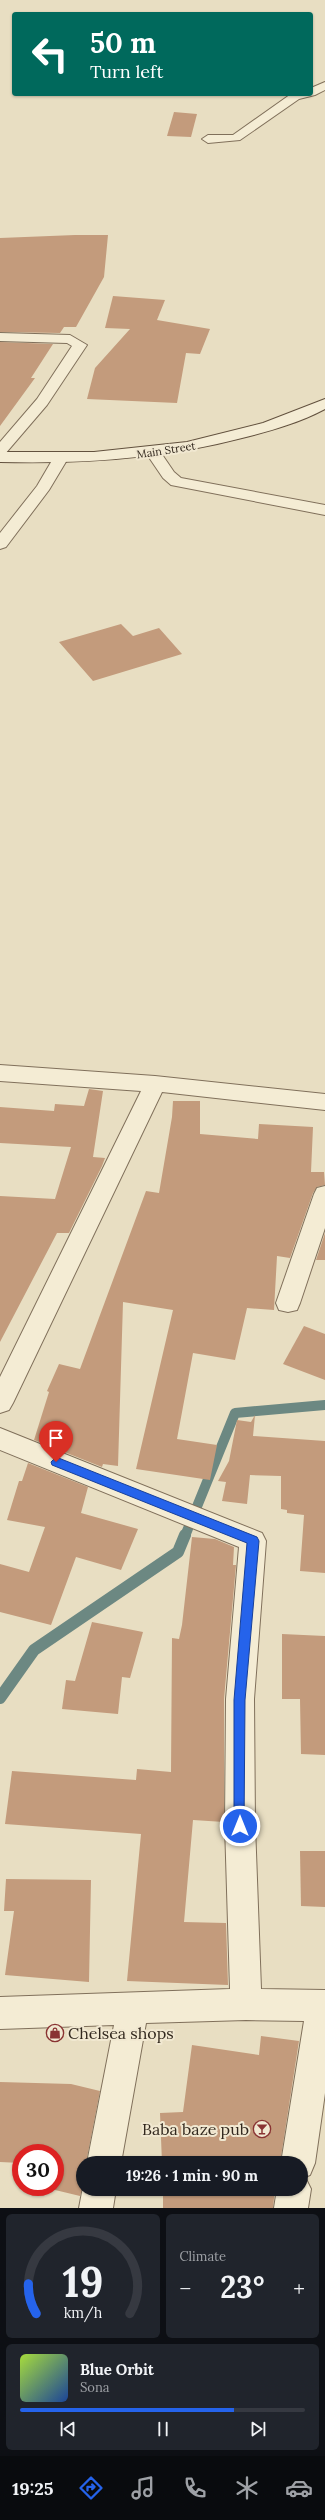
<!DOCTYPE html>
<html lang="en">
<head>
<meta charset="utf-8">
<style>
  :root { --surface:#171b24; --page:#20242c; --text:#f1f3f6; --muted:#9ea1a6; --line:#363941; --accent:#2563eb }
  body { margin:0; font-family:Lora,serif; background:var(--page); color:var(--text); height:100vh; display:flex; flex-direction:column; font-size:15px; white-space:nowrap }
  * { box-sizing:border-box; margin:0 }
  p { font-size:13px; color:var(--muted) }
  .icon { flex:none; width:22px; height:22px; fill:none; stroke:currentColor; stroke-width:2; stroke-linecap:round; stroke-linejoin:round }
  .map { position:relative; height:2208px; overflow:hidden }
  .side { display:flex; flex-direction:column; gap:6px; padding:6px; background:#0d0f14; flex:1 }
  .side>* { flex:none }
  .top-card { position:absolute; left:12px; top:12px; width:301px; height:84px; border-radius:4px; box-shadow:0 1px 3px #0004; background:#00695c; color:#fff; overflow:hidden }
  .speed { position:absolute; left:12px; top:2144px; display:flex; gap:8px; font-size:20px; font-weight:700; text-align:center }
  .speed>* { display:grid; place-content:center; width:52px; height:52px; border-radius:50%; background:var(--surface); box-shadow:0 1px 3px #0004; line-height:1 }
  .speed .limit { border:6px solid #d22; background:#fff; color:#111 }
  .pin { position:absolute; display:grid; place-items:center; width:34px; height:34px; color:#fff; margin:-41px -17px; border-radius:50% 50% 50% 0; rotate:-45deg; box-shadow:0 0 4px #0007 }
  .pin .icon { rotate:45deg }
  .me { position:absolute; width:44px; margin:-22px; rotate:0deg; stroke-linejoin:round; filter:drop-shadow(0 0 3px #0008) }
  .turn { display:flex; align-items:center; gap:14px; height:84px; padding:0 12px; font-size:18px }
  .turn .icon { width:52px; height:52px; stroke-width:2.5 }
  .turn b { display:block; font-size:28px; line-height:34px }
  .big { font-size:30px; font-weight:800; line-height:1.1 }
  .side .tile { flex:1; display:flex; flex-direction:column; justify-content:center; gap:6px; min-width:0; padding:0 14px; border-radius:6px; background:var(--page) }
  .side .dial { align-items:center; gap:0 }
  .dial svg { height:104px; overflow:visible; fill:none; stroke:var(--line); stroke-width:7; stroke-linecap:round; text-anchor:middle }
  .dial text { fill:var(--text); stroke:none }
  .song { display:flex; align-items:center; gap:12px }
  .cover { width:48px; height:48px; border-radius:6px; background:linear-gradient(135deg,hsl(80 70% 55%),hsl(220 70% 35%)) }
  .played { height:4px; border-radius:2px; background:linear-gradient(90deg,var(--accent) 75%,var(--line) 75%) }
  .keys { display:flex; justify-content:space-around; direction:ltr }
  .heat { display:flex; justify-content:space-between; align-items:center; font-size:22px; direction:ltr }
  .side .tiles { flex:1; display:grid; gap:6px; grid-template-columns:1fr 1fr }
  .tile:last-child { grid-column:span 2 }
  .trip { position:absolute; left:76px; top:2156px; width:232px; height:40px; border-radius:20px; background:var(--surface); box-shadow:0 1px 3px #0004; font-weight:800; line-height:40px; text-align:center }
  .tabs { display:flex; height:64px; justify-content:space-around; align-items:center; background:#090b0e; color:var(--muted) }
  .tabs .icon { width:28px; height:28px }
  .tabs .active { color:var(--accent) }
  .tabs b { font-size:18px; color:var(--text) }
  .map>svg:first-child { display:block }
  .lines { fill:none; stroke-linecap:round; stroke-linejoin:round }
  .stream-far1 { stroke:#6c8882; stroke-width:10 }
  .stream { stroke:#6c8882; stroke-width:12 }
  .building { fill:#c39b7c }
  .minor-casing { stroke:#80705b; stroke-width:2 }
  .secondary-casing { stroke:#62513e; stroke-width:2 }
  .minor { fill:#f4ecd4; fill-rule:evenodd }
  .secondary { fill:#f4ecd4; fill-rule:evenodd }
  .route { fill:#2563eb; stroke:#184099 }
  .labels { text-anchor:middle; dominant-baseline:central; stroke-width:4; stroke-linejoin:round; paint-order:stroke }
  .far-street-label { font-size:11px; fill:#32281e; stroke:#f1e8d1 }
  .near-poi-label { font-size:16px; fill:#32281e; stroke:#f1e8d1; text-anchor:start }
</style>
</head>
<body>
<div class="map">
<svg width="325" height="2208" viewBox="0 0 325 2208">
  <rect width="100%" height="100%" fill="#e8dec2"/>
  <g class="lines">
    <polyline class="stream-far1" points="185,1536 235,1413 325,1405"/>
    <polyline class="stream" points="0,1698 34,1650 178,1552 185,1535"/>
  </g>
  <g class="building">
    <polygon points="174,112 197,114 191,137 167,136"/>
    <polygon points="75,235 108,235 104,277 76,327 64,327 60,333 0,332 0,238"/>
    <polygon points="113,296 165,300 157,320 210,329 200,354 186,353 177,403 87,399 95,368 130,329 105,328"/>
    <polygon points="0,342 53,344 31,378 35,378 0,426"/>
    <polygon points="121,624 133,636 159,628 182,654 93,681 59,642"/>
    <polygon points="89,1089 103,1091 93,1157 105,1158 102,1166 69,1233 57,1233 0,1342 0,1196 55,1199 71,1147 0,1143 0,1107 54,1111 55,1104 84,1106"/>
    <polygon points="173,1101 200,1101 200,1134 258,1139 259,1124 313,1127 311,1172 324,1172 325,1185 317,1187 313,1193 290,1258 277,1256 274,1310 247,1308 235,1360 193,1353 177,1439 217,1445 210,1480 136,1469 173,1310 123,1302 118,1466 103,1464 102,1467 34,1440 49,1392 47,1391 59,1364 80,1369 146,1191 159,1193 172,1117"/>
    <polygon points="325,1233 325,1260 316,1260"/>
    <polygon points="304,1326 325,1334 325,1380 283,1364"/>
    <polygon points="255,1415 253,1436 325,1441 325,1573 300,1571 304,1515 287,1513 287,1510 281,1509 281,1476 250,1475 247,1504 222,1501 226,1482 218,1481 229,1461 237,1420 251,1422"/>
    <polygon points="28,1463 88,1487 81,1513 138,1529 121,1570 76,1557 51,1625 0,1612 0,1564 29,1572 45,1527 7,1520 19,1481 22,1481"/>
    <polygon points="192,1537 215,1539 234,1547 233,1565 236,1565 224,1699 224,1822 193,1820 184,1922 226,1923 228,1985 127,1981 141,1834 5,1824 12,1771 136,1780 137,1769 171,1772 172,1638 179,1639 182,1625"/>
    <polygon points="92,1622 143,1632 130,1678 122,1677 118,1714 62,1709 66,1680 75,1681"/>
    <polygon points="282,1634 325,1636 325,1755 301,1754 300,1699 282,1699"/>
    <polygon points="300,1851 325,1851 325,1907 301,1906"/>
    <polygon points="6,1879 91,1880 89,1982 5,1975 14,1911 4,1911"/>
    <polygon points="261,2036 299,2041 280,2163 162,2163 160,2113 183,2112 192,2045 259,2055"/>
    <polygon points="0,2082 71,2084 100,2091 86,2163 83,2163 83,2186 80,2196 51,2189 55,2187 58,2163 55,2163 55,2153 21,2153 21,2163 0,2162"/>
    <polygon points="163,2189 275,2189 273,2208 163,2208"/>
  </g>
  <g class="lines">
    <defs>
      <g id="minor">
        <polygon points="325,82 325,90 315,95 299,99 240,140 208,143 202,139 208,135 233,135 291,94 311,94 311,88"/>
        <polygon points="0,333 70,335 87,345 47,405 5,454 0,456 0,442 37,399 72,346 67,343 0,341"/>
        <polygon points="154,448 159,450 174,472 181,478 325,505 325,515 171,485 163,478 146,453"/>
        <polygon points="59,455 67,460 49,490 6,547 0,549 0,533 37,486 54,457"/>
        <polygon points="0,1065 155,1076 325,1094 325,1110 162,1092 13,1403 9,1410 0,1413 0,1377 141,1091 0,1081"/>
        <polygon points="325,1186 325,1228 300,1303 297,1310 288,1312 279,1310 276,1303 314,1194 317,1188"/>
        <polygon points="0,1428 262,1533 266,1541 254,1699 255,1825 261,1989 325,1990 325,2093 315,2163 310,2175 305,2177 311,2189 308,2208 274,2208 277,2189 301,2189 301,2163 281,2163 304,2021 246,2020 146,2023 121,2163 87,2163 114,2025 0,2029 0,1997 230,1989 225,1825 226,1699 239,1547 0,1450"/>
        <polygon points="83,2187 83,2189 116,2189 113,2208 79,2208"/>
      </g>
      <path id="secondary" d="M325,399v10c-26,14 -55,22 -83,29 -80,21 -160,26 -242,24v-10h94l93,-10 76,-19z"/>
    </defs>
    <use href="#minor" class="minor-casing"/>
    <use href="#secondary" class="secondary-casing"/>
    <use href="#minor" class="minor"/>
    <use href="#secondary" class="secondary"/>
  </g>
  <polygon class="route" points="56,1457 257,1537 259,1541 245,1700 244,1830 236,1830 234,1826 234,1700 247,1543 52,1465 51,1462"/>
  <defs>
    <symbol id="shop-ring" viewBox="-11 -11 22 22"><circle r="9.5" fill="#f1e8d1" stroke="#893332" stroke-width="1.5"/><path d="M-5-2.5h2.3a2.7 3.5 0 0 1 5.4 0H5L5.5 6h-11ZM-1.5-2.5h3a1.5 2.3 0 0 0-3 0Z" fill="#893332"/></symbol>
    <symbol id="bar-ring" viewBox="-11 -11 22 22"><circle r="9.5" fill="#f1e8d1" stroke="#893332" stroke-width="1.5"/><path d="M-6-5H6L.8 .8V4.5H3.5V6h-7V4.5H-.8V.8Z" fill="#893332"/></symbol>
  </defs>
  <g fill-rule="evenodd">
    <use href="#shop-ring" x="45" y="2023" width="20" height="20"/>
    <use href="#bar-ring" x="252" y="2119" width="20" height="20"/>
  </g>
  <g class="labels">
    <g class="far-street-label">
      <text transform="translate(166 450) rotate(-9)">Main Street</text>
    </g>
    <g class="near-poi-label">
      <text x="68" y="2033">Chelsea shops</text>
      <text x="249" y="2129" text-anchor="end">Baba baze pub</text>
    </g>
  </g>
</svg>
<div class="speed"><div class="limit">30</div></div>
<div class="pin" style="left:56px;top:1462px;background:#d93025"><svg class="icon" aria-label="arrive" viewBox="0 0 24 24"><path d="M6 21V4h12l-3 4 3 4H6"/></svg></div>
<svg class="me" style="left:240px;top:1826px" viewBox="-20 -20 40 40"><circle r="17" fill="#2563eb" stroke="#fff" stroke-width="3"/><path d="M0-11L8 9 0 5-8 9z" fill="#fff"/></svg>
<div class="trip">19:26 · 1 min · 90 m</div>
<div class="top-card">
<div class="turn"><svg class="icon" aria-label="left" viewBox="0 0 24 24"><path d="M17 20v-9H6M10 6l-5 5 5 5"/></svg><div><b>50 m</b>Turn left</div></div>
</div>
</div>
<section class="side">
<div class="tiles">
<div class="tile dial"><svg viewBox="0 0 100 80">
<path d="M14 69A42 42 0 1 1 86 69"/>
<path d="M14 69A42 42 0 0 1 8 46" stroke="#2563eb"/>
<text x="50" y="56" font-size="32" font-weight="700">19</text>
<text x="50" y="72" font-size="11">km/h</text>
</svg></div>
<div class="tile"><p>Climate</p>
<div class="heat"><a>−</a><b class="big">23°</b><a>+</a></div>
</div>
<div class="tile">
<div class="song"><i class="cover"></i><div><b>Blue Orbit</b><p>Sona</p></div></div>
<div class="played"></div>
<div class="keys"><svg class="icon" aria-label="previous" viewBox="0 0 24 24"><path d="M18 5L8 12l10 7zM5 5v14"/></svg><svg class="icon" aria-label="pause" viewBox="0 0 24 24"><path d="M8 5v14M16 5v14"/></svg><svg class="icon" aria-label="next" viewBox="0 0 24 24"><path d="M6 5l10 7-10 7zM19 5v14"/></svg></div>
</div>
</div>
</section>
<nav class="tabs">
<b>19:25</b>
<svg class="icon active" aria-label="directions" viewBox="0 0 24 24"><path d="M12 3l9 9-9 9-9-9zM9 14v-3h6M13 9l2 2-2 2"/></svg>
<svg class="icon" aria-label="music" viewBox="0 0 24 24"><path d="M9 18V5l10-2v13"/><circle cx="6" cy="18" r="3"/><circle cx="16" cy="16" r="3"/></svg>
<svg class="icon" aria-label="phone" viewBox="0 0 24 24"><path d="M5 4h4l2 5-3 2q2 4 5 5l2-3 5 2v4C11 20 4 13 5 4z"/></svg>
<svg class="icon" aria-label="climate" viewBox="0 0 24 24"><path d="M12 3v18M4 7l16 10M4 17L20 7"/></svg>
<svg class="icon" aria-label="car" viewBox="0 0 24 24"><path d="M5 17H2v-5l4-1 3-4h7l3 4 3 1v5h-3M9 17h6M6 11h13"/><circle cx="7" cy="17" r="2"/><circle cx="17" cy="17" r="2"/></svg>
</nav>
</body>
</html>
